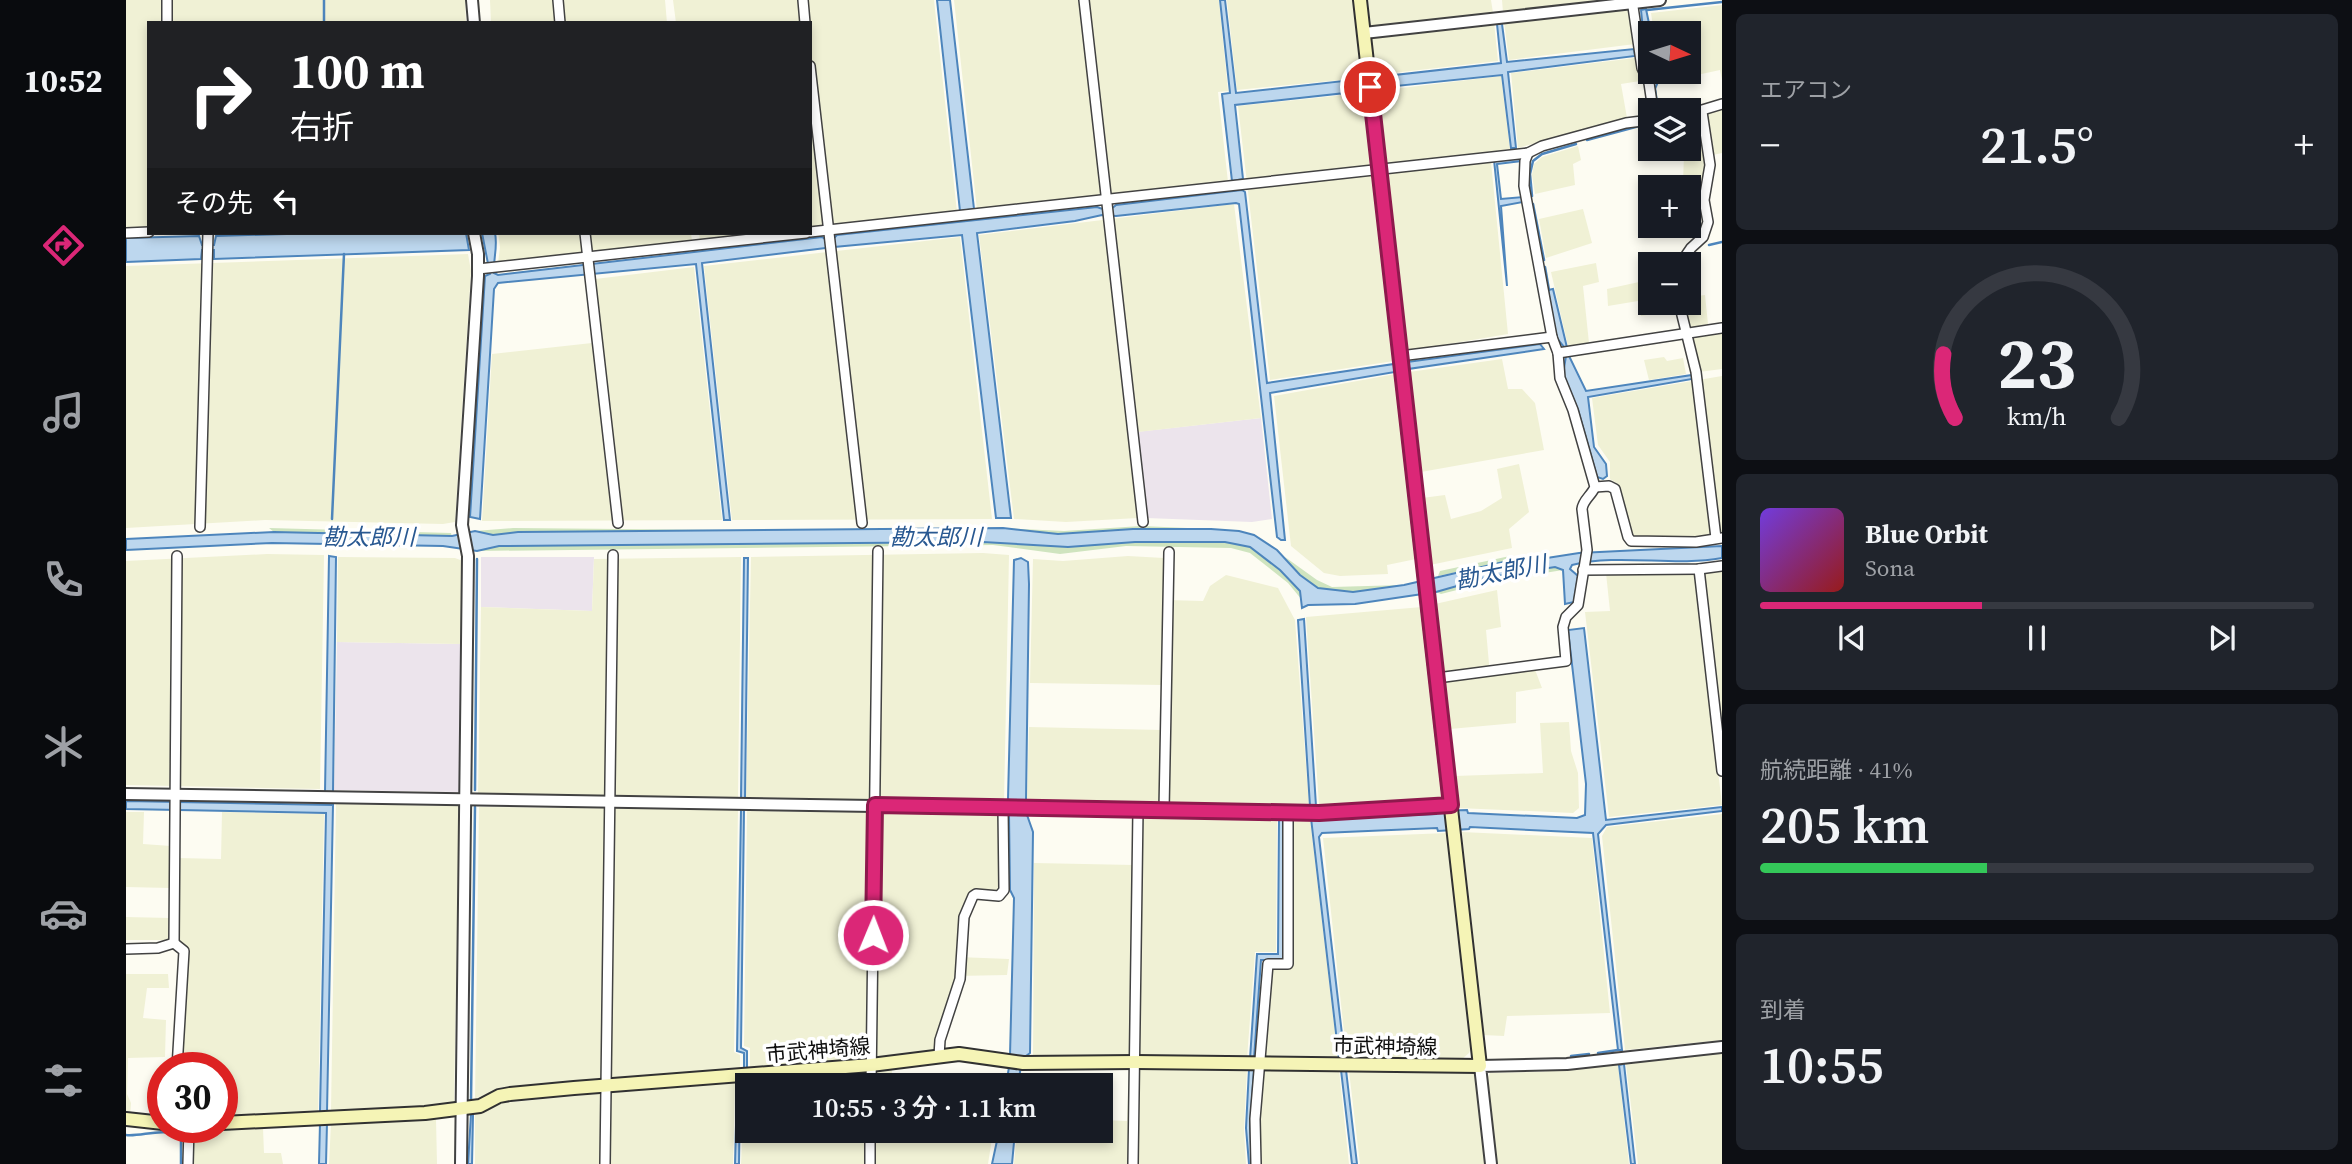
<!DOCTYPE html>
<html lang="ja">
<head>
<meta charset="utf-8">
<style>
  :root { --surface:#171b24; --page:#20242c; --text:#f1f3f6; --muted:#9ea1a6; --line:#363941; --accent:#db2777 }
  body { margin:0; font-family:"Source Serif 4","Noto Sans JP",serif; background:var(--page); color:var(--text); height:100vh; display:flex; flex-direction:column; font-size:26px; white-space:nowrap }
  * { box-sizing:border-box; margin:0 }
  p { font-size:23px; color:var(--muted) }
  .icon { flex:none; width:38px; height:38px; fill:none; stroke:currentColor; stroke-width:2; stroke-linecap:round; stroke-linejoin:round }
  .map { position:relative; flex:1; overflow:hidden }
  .panel { display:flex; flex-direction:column; gap:14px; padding:14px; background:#0d0f14; width:630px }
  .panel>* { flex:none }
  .guide { position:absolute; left:21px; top:21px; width:665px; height:214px; border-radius:0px; box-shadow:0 4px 10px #0003; background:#202124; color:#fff; overflow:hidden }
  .needle { width:46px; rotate:94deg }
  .tools { position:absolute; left:1512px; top:21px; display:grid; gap:14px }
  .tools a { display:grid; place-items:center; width:63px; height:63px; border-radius:0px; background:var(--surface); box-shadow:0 4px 10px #0003; font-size:35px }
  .speed { position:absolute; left:21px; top:1052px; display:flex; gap:14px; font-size:35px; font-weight:700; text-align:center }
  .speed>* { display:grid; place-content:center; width:91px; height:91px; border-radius:50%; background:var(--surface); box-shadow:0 4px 10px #0003; line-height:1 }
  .speed .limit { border:10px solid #d22; background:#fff; color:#111 }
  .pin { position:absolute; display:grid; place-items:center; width:60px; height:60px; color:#fff; margin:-30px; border:4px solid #fff; border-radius:50%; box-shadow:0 2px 7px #0007 }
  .me { position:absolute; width:77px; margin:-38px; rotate:1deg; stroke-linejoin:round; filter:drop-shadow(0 0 5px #0008) }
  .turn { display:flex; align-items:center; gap:24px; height:147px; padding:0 28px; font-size:32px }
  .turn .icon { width:91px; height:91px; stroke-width:2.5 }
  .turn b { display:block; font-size:49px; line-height:60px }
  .then { display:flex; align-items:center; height:66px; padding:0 28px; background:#0003; gap:14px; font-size:26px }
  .big { font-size:52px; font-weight:600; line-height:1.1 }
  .panel .card { flex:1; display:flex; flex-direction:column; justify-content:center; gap:10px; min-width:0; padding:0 24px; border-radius:10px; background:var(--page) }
  .panel .dial { align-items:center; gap:0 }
  .dial svg { height:182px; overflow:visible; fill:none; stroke:var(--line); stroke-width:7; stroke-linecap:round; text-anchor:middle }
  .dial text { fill:var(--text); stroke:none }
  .song { display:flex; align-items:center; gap:21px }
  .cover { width:84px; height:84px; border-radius:10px; background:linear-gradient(135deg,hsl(260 70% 55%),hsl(0 70% 35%)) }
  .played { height:7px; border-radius:4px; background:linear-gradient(90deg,var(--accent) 40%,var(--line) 40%) }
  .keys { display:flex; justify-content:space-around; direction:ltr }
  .heat { display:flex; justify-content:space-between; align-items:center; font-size:38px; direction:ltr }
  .charge { height:10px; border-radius:5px; background:linear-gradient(90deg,#34c759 41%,var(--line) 0) }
  .trip { position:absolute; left:609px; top:1073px; width:378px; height:70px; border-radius:0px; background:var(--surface); box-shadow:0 4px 10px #0003; font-weight:600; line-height:70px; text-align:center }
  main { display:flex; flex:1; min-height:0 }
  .menu { display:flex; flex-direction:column; width:126px; justify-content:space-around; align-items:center; background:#090b0e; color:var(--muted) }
  .menu .icon { width:49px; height:49px }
  .menu .selected { color:var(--accent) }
  .menu b { font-size:32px; color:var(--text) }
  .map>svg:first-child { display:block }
  .industrial { fill:#ece4ec }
  .farmland { fill:#f0f1d5 }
  .green { fill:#cfe4bf }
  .water { fill:#bdd7ee; stroke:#4d85bc; stroke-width:2 }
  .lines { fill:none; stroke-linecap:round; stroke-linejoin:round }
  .stream { stroke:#4d85bc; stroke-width:2.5 }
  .minor-casing { stroke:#424242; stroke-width:12 }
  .tertiary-casing { stroke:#424242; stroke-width:14 }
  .secondary-casing { stroke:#313131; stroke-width:16 }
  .minor { stroke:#fff; stroke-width:9 }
  .tertiary { stroke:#fff; stroke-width:10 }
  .secondary { stroke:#f5f4b6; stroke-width:12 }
  .route-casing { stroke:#8e194d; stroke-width:18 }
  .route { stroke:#db2777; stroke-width:12 }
  .labels { text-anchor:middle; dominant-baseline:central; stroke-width:7; stroke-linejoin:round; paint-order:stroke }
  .street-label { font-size:21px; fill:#0f0f0f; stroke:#fff }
  .water-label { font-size:23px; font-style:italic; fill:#285891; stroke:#fff }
</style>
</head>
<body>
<main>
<nav class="menu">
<b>10:52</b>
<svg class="icon selected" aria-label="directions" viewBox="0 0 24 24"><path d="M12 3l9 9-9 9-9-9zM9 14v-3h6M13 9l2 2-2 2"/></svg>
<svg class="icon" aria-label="music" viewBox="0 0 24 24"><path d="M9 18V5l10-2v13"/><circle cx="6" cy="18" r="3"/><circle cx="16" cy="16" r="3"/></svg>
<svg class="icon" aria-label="phone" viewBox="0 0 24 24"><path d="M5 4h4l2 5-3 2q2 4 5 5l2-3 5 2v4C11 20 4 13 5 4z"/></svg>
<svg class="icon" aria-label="climate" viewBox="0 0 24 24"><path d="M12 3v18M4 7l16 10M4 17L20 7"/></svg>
<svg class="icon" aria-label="car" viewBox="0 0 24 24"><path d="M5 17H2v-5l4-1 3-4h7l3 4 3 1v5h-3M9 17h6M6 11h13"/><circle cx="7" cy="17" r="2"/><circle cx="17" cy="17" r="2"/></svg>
<svg class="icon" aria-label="filters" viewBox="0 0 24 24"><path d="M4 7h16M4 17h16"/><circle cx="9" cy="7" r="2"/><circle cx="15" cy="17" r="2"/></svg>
</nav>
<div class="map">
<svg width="1596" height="1164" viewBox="0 0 1596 1164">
  <rect width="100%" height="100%" fill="#fdfcf2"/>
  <g class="industrial">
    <polygon points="1135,418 1146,519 1126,522 1020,518 1010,432"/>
    <polygon points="355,557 468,557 466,611 355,607"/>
    <polygon points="211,642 335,644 333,792 208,790"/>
  </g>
  <g class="farmland">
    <polygon points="0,0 339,0 340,23 23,23 23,229 0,229"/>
    <polygon points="364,0 539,0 541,23 365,23"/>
    <polygon points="547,0 808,0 831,212 684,228 684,23 550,23"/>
    <polygon points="828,0 1093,0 1102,91 1092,92 1102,182 851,210"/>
    <polygon points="1101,0 1226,0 1235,78 1111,90"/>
    <polygon points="1242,0 1365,0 1367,13 1245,27"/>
    <polygon points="1376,0 1491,0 1377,12"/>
    <polygon points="1596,5 1596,80 1594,70 1534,83 1533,72 1563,72 1563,33 1528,33 1525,13"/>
    <polygon points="1504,6 1509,44 1383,60 1378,21"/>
    <polygon points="1368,22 1372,61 1249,75 1245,36"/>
    <polygon points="1509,58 1514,81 1495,84 1501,118 1392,148 1385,73"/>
    <polygon points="1375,76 1384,149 1364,152 1382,334 1281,351 1251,91"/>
    <polygon points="1237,93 1268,361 1144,380 1112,106"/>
    <polygon points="1596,108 1596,153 1582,156 1580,179 1557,182 1558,155 1581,148 1575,116"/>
    <polygon points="1452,146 1455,160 1447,164 1449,185 1409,194 1406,175 1408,164 1416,157"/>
    <polygon points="1108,204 1135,418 1003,433 1012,518 940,522 888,519 853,235"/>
    <polygon points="1457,209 1466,243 1420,258 1413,219"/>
    <polygon points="372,233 565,233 566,241 372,263 374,247"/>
    <polygon points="573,233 645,233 574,241"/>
    <polygon points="834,237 866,519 606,520 578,266"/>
    <polygon points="342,254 345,271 329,522 317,524 139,520 0,528 0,266"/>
    <polygon points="1470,263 1473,282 1457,286 1463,343 1442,346 1425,272"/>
    <polygon points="568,267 596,520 356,521 366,354 475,342 469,279"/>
    <polygon points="1524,276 1524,303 1550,303 1551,310 1515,316 1512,301 1482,306 1481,289 1513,282"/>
    <polygon points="1579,295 1582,324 1563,328 1559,303 1563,303 1563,297"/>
    <polygon points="1596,332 1596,369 1573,372 1567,336"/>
    <polygon points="1538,357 1541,361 1557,358 1560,374 1523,380 1518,360"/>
    <polygon points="1376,359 1382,389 1396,389 1409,403 1418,450 1295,472 1283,372"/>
    <polygon points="1270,374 1290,559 1261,565 1262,574 1214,576 1198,573 1165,546 1148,396"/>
    <polygon points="1596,376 1596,532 1570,538 1507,538 1492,484 1484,479 1484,462 1472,445 1466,398"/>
    <polygon points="1393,464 1403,512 1383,529 1386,548 1304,565 1296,498 1319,495 1325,519 1355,511 1376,498 1371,469"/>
    <polygon points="857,553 883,555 878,802 620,798 625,557"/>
    <polygon points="141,554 198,555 194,789 0,785 0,561"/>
    <polygon points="1002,556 1038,558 1040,600 1077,601 1084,586 1100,575 1152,588 1169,620 1183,806 901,803 903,727 1036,730 1037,685 904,683 907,559 937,561"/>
    <polygon points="212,557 329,558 337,561 335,644 211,642"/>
    <polygon points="615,557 612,799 352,794 355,607 466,611 468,559"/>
    <polygon points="1596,569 1596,726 1578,571"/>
    <polygon points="1480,573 1569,573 1596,805 1483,817 1459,612 1484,611"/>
    <polygon points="1371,590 1375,627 1360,630 1364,675 1408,667 1416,688 1390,692 1390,723 1324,729 1309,604"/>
    <polygon points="1296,607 1318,796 1314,800 1193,805 1180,617"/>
    <polygon points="1443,722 1445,751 1452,773 1453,808 1447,813 1332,808 1329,776 1417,773 1414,723"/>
    <polygon points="210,804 333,806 328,1103 297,1108 205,1111"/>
    <polygon points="353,807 612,810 608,1052 614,1055 614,1070 376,1087 349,1099"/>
    <polygon points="621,811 873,814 874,891 846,892 832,957 883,959 881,975 831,976 809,1051 624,1069 624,1048 618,1046"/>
    <polygon points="0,812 18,812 17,844 45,846 44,888 0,887"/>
    <polygon points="96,812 198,814 192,1114 96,1118 96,1068 55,1067 61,949 51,940 52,858 95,859"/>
    <polygon points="1596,814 1596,1040 1499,1050 1476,836 1481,827"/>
    <polygon points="1010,815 1151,819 1150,952 1129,952 1121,1059 907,1058 908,863 1008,865"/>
    <polygon points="1166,818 1184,819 1212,1059 1139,1058 1144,967 1165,966"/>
    <polygon points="1336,832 1466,838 1484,1013 1381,1016 1378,1036 1357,1035"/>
    <polygon points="1321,833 1347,1043 1343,1053 1336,1059 1330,1061 1221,1059 1197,838"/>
    <polygon points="0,917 44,918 43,940 0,940"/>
    <polygon points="0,974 42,974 43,988 21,988 17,1018 40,1020 39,1057 2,1058 1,1094 5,1103 4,1117 0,1116"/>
    <polygon points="1596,1053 1596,1164 1512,1164 1500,1064"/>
    <polygon points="1492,1064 1503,1164 1371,1164 1361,1079 1364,1073 1413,1072"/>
    <polygon points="1013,1068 1121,1069 1118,1129 1120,1164 888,1164 891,1131 975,1130 975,1120 1001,1121 1002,1089"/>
    <polygon points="1137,1069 1213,1070 1223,1164 1134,1164 1133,1114"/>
    <polygon points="766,1070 765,1085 624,1085 625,1079"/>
    <polygon points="1223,1071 1348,1071 1359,1164 1234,1164"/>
    <polygon points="609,1081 607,1164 349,1164 349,1115 376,1103"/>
    <polygon points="621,1091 621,1130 867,1132 862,1164 615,1164 618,1092"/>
    <polygon points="310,1119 311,1164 203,1164 205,1124"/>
    <polygon points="137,1128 138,1153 155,1153 157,1164 67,1164 68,1132"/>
  </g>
  <g class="green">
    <polygon points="1015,526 1085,529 1007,529 932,534 877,528 938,531"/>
    <polygon points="143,528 325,533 326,536 148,532"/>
    <polygon points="387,528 601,530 392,532 367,535 349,531"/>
    <polygon points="857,542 942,547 1009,542 1099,542 1124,547 1154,570 1174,591 1176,600 1162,583 1124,553 1105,548 1000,546 934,554 867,545 351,551 373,546"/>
    <polygon points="1384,556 1386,560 1312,576 1314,571"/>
    <path d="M1159,557l32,23 15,7 72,-2c-24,3 -65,12 -88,2 -13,-6 -22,-19 -31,-30z"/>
    <polygon points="1429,567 1437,570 1367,581 1315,594 1310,592 1359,578"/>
  </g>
  <g class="water">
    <polygon points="811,0 824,0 848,209 834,211"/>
    <polygon points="1094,0 1099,0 1110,93 1235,79 1237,91 1109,105 1117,179 1106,181 1096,94 1104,93"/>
    <path d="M1520,9l5,24 -1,39h6l2,10 -3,7c-8,-27 -12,-52 -14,-79z"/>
    <polygon points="1371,24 1376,24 1381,62 1508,49 1509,56 1382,72 1390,148 1385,148 1376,75 1251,88 1251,77 1375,63"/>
    <polygon points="1395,158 1395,161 1371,164 1375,199 1397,197 1397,202 1375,206 1381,286 1368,160"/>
    <path d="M1116,190l3,2 22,191 127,-19 1,8 -125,21 15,147h-4l-4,-3 -38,-333 -3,-1 -120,13 -14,-1 -27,6 -98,12 34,285h-15l-34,-283 -128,12 -132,16 28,257h-6l-28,-256 -198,19 -4,6 -14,230 -10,-2 15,-241 5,-2 -8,-41h13c3,14 -2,26 -1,40l4,2 324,-38 3,2 9,-1 3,-3 260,-28c6,3 14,3 19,-2z"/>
    <polygon points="193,233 340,233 343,250 88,259 88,250 76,250 75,259 0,262 0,238 73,236 76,245 88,245 90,236"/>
    <polygon points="1427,289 1443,356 1460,391 1566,375 1566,379 1462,397 1468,447 1480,464 1481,476 1477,479 1471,477 1452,410 1437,374 1440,356 1438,347 1430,337 1422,290"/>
    <polygon points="1414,344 1418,349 1282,369 1281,362"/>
    <path d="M877,528l55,6 75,-5h78l28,2 15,4 23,15 23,25 18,13 35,4 51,-7 108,-25h22l45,-7 143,-7v12c-49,9 -102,-5 -150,7l-2,4 8,7 -4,26 -9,2 -2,-34 -8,-3 -70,11 -49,14 -81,12 -47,1 -6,3 -2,-17 -20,-21 -30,-23 -25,-5h-90l-67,5 -85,-5 -484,4 -22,5 -34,-5 -171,-3 -146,7v-11l148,-7 178,4 23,-5 18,4 25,-3z"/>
    <polygon points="203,556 210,557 207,792 199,792"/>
    <polygon points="618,558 622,558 619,798 615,798"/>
    <polygon points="895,558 902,562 903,584 900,800 895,803 895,813 901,815 907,832 904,1053 896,1059 892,1085 880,1085 883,1067 886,1065 884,1055 888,898 884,890 883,815 889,813 889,803 882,799 888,560"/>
    <polygon points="1178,619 1190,806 1184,806 1172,620"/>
    <polygon points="1458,628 1480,820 1596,807 1596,811 1480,825 1472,834 1496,1050 1492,1050 1467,833 1344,827 1343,829 1312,831 1311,828 1196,833 1193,837 1219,1060 1213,1059 1185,818 1191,817 1191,819 1310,814 1310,811 1341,810 1342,813 1451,818 1459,815 1460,784 1442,630"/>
    <polygon points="0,801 207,805 201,1112 194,1112 200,813 0,809"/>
    <polygon points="615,810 618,810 615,1048 621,1051 621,1070 618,1070 618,1053 611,1051"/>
    <polygon points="1153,819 1158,819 1158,960 1135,960 1128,1059 1124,1059 1131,954 1152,954"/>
    <polygon points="1498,1064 1509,1164 1505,1164 1493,1065"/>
    <polygon points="1123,1069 1128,1069 1124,1128 1126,1164 1123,1164 1120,1128"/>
    <polygon points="1215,1070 1220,1070 1231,1164 1226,1164"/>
    <polygon points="621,1079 620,1087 614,1090 613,1164 609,1164 611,1087"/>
    <polygon points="345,1114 347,1115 346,1164 342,1164"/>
    <polygon points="194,1123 201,1123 200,1164 193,1164"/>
    <polygon points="877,1131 889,1131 886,1164 866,1164 872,1136"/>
  </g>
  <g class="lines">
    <g class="stream">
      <polyline points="1521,10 1596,2"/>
      <polyline points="198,23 198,0"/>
      <polyline points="1529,89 1532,110"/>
      <polyline points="1461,140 1517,125"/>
      <polyline points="1406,196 1404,174 1407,161 1416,154 1450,144"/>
      <polyline points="1407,204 1418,260"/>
      <polyline points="1583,245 1596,242"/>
      <polyline points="1419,267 1423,290"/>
      <polyline points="206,519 218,254"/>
      <polyline points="349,790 351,559"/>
      <polyline points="1472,1053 1492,1050"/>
      <polyline points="1445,1056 1463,1054"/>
      <polyline points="345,1101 349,807"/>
      <path d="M0,1135c17,2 41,-10 55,4v25"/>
    </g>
    <defs>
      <g id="minor">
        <polyline points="41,0 41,23"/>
        <polyline points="432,0 434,23"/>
        <polyline points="677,0 679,23"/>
        <polyline points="958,0 1017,522"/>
        <polyline points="1506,0 1516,68 1523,83 1527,110"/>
        <polyline points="684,66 736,523"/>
        <polyline points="1563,114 1596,104"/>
        <polyline points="1402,153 1399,161 1398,186 1426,337"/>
        <polyline points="684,232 1402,153 1416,146 1500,123 1524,120"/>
        <polyline points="0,233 23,232"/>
        <polyline points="459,233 492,523"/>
        <polyline points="1554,264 1565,248 1577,237 1582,222 1578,200 1584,165 1576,112"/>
        <polyline points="352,269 680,233"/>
        <polyline points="1553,303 1570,372 1590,538"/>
        <polyline points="1274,356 1426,337 1432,353 1596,328"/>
        <polyline points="1469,487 1483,486 1489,489 1502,537 1505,541 1570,542 1596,538"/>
        <polyline points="74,527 82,233"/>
        <polyline points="1573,569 1596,771"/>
        <polyline points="1457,570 1573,569 1596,566"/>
        <path d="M1311,678l129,-17 -3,-34 3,-10 12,-12 9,-55 -5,-41c1,-9 9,-13 13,-22l-22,-77 -13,-32 -2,-25"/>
        <polyline points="1038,810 1043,552"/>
        <polyline points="48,943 51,556"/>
        <polyline points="48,943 58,951 51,1068"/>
        <polyline points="0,949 32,948 48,943"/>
        <polyline points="813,1056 814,1040 834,979 838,917 847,896 850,894 873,896 878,890 877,809"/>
        <polyline points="745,1085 752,551"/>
        <polyline points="62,1164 63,1127"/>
        <polyline points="479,1164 487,555"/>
        <polyline points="744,1164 744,1130"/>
        <polyline points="1007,1164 1012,810"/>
        <polyline points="1130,1164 1129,1119 1142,964 1162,964 1162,812"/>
      </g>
      <g id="tertiary">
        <polyline points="346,0 348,23"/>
        <polyline points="1238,33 1534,0"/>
        <polyline points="0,794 1193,813 1325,805"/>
        <polyline points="335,1164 342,556 336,525 352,276 352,254 348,233"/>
        <polyline points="1365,1164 1354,1066 1441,1064 1596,1047"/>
      </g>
      <g id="secondary">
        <polyline points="0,1119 37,1123"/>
        <polyline points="96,1123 299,1113 354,1106 373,1096 384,1094 448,1088 745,1065 833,1054 897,1063 1010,1062 1354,1066 1234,0"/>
      </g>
    </defs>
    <use href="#minor" class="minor-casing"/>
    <use href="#tertiary" class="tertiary-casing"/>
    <use href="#secondary" class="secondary-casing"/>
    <use href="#minor" class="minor"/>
    <use href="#tertiary" class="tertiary"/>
    <use href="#secondary" class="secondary"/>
  </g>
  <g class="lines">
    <defs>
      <polyline id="route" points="747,935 749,805 1193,813 1325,805 1244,87"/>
    </defs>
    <use href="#route" class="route-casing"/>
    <use href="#route" class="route"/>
  </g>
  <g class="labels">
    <g class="street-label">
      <text transform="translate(1259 1046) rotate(1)">市武神埼線</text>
      <text transform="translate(692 1050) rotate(-5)">市武神埼線</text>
    </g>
    <g class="water-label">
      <text x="243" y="537">勘太郎川</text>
      <text x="810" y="537">勘太郎川</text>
      <text transform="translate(1375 572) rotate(-11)">勘太郎川</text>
    </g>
  </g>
</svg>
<div class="tools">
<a><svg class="needle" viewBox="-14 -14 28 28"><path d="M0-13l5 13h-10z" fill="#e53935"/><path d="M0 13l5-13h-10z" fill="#9ea1a6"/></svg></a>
<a><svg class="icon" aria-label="layers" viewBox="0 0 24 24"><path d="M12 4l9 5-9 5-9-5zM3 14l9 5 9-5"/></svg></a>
<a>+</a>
<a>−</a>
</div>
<div class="speed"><div class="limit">30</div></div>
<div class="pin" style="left:1244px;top:87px;background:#d93025"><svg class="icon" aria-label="arrive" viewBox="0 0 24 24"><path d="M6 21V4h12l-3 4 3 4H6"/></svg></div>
<svg class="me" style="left:747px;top:935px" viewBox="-20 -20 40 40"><circle r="17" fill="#db2777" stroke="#fff" stroke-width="3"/><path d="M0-11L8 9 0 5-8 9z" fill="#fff"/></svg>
<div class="trip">10:55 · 3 分 · 1.1 km</div>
<div class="guide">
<div class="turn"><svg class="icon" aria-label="right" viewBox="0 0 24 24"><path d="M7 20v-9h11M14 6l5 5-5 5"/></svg><div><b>100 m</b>右折</div></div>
<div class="then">その先<svg class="icon" aria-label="left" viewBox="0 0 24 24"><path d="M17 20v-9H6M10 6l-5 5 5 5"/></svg></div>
</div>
</div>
<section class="panel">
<div class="card"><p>エアコン</p>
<div class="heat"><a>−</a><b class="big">21.5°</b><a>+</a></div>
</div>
<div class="card dial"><svg viewBox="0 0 100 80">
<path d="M14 69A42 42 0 1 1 86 69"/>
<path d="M14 69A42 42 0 0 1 9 41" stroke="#db2777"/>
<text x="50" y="56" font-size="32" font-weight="700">23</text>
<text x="50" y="72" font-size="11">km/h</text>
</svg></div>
<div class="card">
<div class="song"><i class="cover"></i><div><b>Blue Orbit</b><p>Sona</p></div></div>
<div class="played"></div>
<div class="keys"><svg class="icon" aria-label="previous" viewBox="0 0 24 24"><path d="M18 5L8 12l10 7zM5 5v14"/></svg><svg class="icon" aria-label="pause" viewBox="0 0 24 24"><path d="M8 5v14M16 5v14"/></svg><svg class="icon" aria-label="next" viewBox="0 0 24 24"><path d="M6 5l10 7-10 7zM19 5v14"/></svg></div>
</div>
<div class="card"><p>航続距離 · 41%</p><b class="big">205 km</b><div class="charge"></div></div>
<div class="card"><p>到着</p><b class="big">10:55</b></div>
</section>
</main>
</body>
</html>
